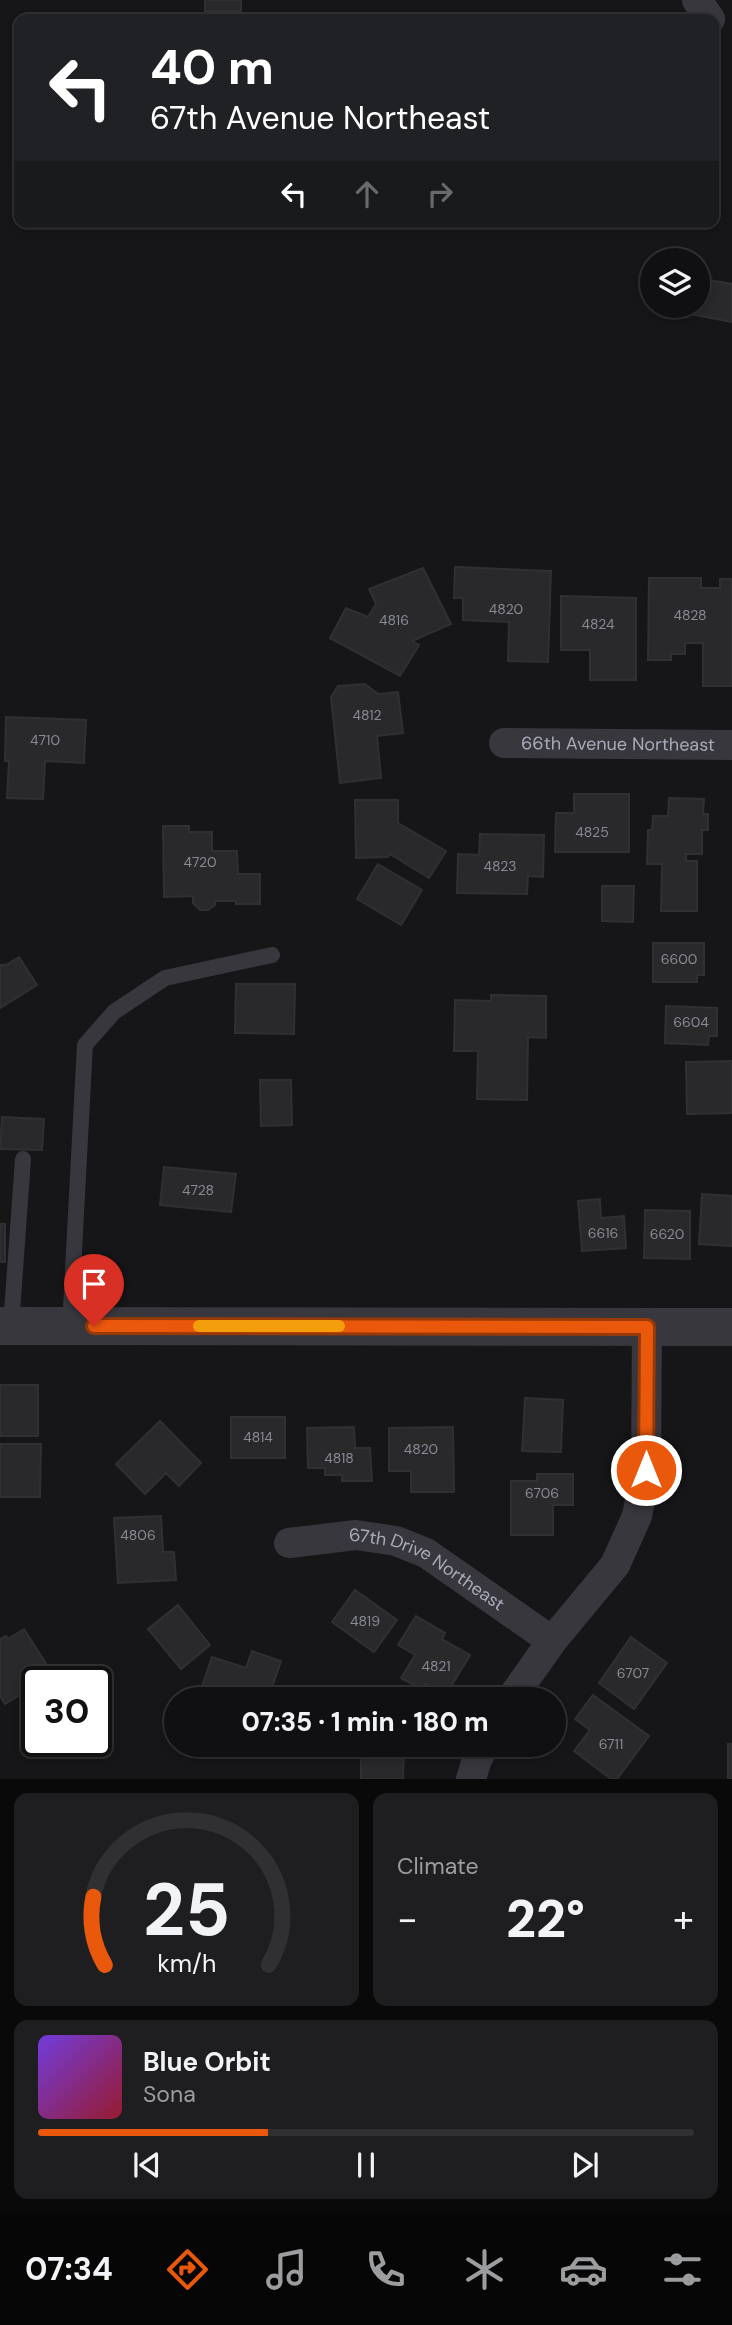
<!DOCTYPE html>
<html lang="en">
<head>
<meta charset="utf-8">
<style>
  :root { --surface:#101012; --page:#1e1e20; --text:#f1f3f6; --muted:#9c9d9f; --line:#303032; --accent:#ea580c }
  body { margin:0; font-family:"DM Sans",sans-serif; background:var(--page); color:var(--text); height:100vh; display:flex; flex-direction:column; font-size:26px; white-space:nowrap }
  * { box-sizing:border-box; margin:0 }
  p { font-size:23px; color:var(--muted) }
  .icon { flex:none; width:38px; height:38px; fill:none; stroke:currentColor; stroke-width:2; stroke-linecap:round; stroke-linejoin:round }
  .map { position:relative; height:1779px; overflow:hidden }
  .details { display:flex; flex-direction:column; gap:14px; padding:14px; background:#09090a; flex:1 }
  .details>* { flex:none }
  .top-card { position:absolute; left:14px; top:14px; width:705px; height:214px; border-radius:14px; box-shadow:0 4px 10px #0003,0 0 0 2px var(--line); background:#202124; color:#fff; overflow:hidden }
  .tools { position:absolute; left:640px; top:248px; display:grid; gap:14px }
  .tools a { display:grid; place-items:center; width:70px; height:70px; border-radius:50%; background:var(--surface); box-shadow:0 4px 10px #0003,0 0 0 2px var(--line); font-size:35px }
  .speed { position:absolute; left:21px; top:1666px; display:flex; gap:14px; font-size:35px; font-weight:700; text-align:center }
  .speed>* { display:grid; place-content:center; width:91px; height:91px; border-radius:50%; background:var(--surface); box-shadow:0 4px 10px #0003,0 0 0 2px var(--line); line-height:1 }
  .speed .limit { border:4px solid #111; border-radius:10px; background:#fff; color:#111 }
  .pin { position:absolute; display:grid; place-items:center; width:60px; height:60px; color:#fff; margin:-72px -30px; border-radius:50% 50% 50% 0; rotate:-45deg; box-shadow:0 0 7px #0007 }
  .pin .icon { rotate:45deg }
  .me { position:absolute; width:77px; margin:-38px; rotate:0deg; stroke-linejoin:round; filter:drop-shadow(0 0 5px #0008) }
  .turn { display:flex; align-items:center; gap:24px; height:147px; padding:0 21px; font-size:32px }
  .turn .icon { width:91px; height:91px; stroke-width:2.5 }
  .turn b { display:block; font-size:49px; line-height:60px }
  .lanes { display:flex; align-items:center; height:66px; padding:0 21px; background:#0003; justify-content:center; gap:35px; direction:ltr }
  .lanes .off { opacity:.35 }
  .big { font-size:52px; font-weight:800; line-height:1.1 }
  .details .widget { flex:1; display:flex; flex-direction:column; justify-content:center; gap:10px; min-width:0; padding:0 24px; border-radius:14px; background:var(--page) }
  .details .dial { align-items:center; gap:0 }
  .dial svg { height:182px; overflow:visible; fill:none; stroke:var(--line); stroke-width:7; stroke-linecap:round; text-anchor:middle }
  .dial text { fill:var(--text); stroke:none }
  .song { display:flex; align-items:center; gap:21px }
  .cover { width:84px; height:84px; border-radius:10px; background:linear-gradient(135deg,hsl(260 70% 55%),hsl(350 70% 35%)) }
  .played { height:7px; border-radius:4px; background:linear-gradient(90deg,var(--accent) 35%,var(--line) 35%) }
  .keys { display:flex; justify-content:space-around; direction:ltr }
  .heat { display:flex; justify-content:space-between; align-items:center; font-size:38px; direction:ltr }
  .details .tiles { flex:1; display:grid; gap:14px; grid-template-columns:1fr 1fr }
  .widget:last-child { grid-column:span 2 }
  .trip { position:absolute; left:164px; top:1687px; width:402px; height:70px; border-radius:35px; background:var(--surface); box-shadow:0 4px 10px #0003,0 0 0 2px var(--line); font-weight:800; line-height:70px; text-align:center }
  .dock { display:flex; height:112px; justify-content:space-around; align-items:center; background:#060607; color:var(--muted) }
  .dock .icon { width:49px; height:49px }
  .dock .active { color:var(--accent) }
  .dock b { font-size:32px; color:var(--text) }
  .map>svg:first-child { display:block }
  .building { fill:#29292c; stroke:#303034; stroke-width:2 }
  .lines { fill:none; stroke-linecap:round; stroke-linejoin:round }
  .service { stroke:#37373d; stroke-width:16 }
  .minor { stroke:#37373d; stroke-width:30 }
  .tertiary { stroke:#37373d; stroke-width:38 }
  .route-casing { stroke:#983908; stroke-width:18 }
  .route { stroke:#ea580c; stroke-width:12 }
  .slow { stroke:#f59e0b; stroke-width:12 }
  .labels { text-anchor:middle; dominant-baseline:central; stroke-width:7; stroke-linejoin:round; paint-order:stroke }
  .number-label { font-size:14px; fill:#888a94 }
  .street-label { font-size:18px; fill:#a8abb8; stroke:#111113 }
</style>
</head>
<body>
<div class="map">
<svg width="732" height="1779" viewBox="0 0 732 1779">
  <rect width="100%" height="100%" fill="#161618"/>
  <g class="building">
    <rect x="205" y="0" width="36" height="11"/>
    <polygon points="698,278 732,284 732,322 685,313 686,306 698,306"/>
    <polygon points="455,567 551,571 548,662 508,661 509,622 463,620 463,598 454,598"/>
    <polygon points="423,568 451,624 412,641 419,645 400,676 330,638 346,608 368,617 376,604 369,589"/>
    <polygon points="649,578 701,578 701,588 720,588 720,579 732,579 732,686 703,686 703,643 685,643 685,654 671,654 671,660 648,660"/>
    <polygon points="561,596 636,598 636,680 590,680 590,650 561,650"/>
    <polygon points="365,684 378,694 398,692 403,733 377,736 381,778 340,783 331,697 338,686"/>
    <polygon points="6,717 86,720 84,763 45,761 43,799 7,798 9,761 5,761"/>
    <polygon points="574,794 629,794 629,852 555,852 556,813 574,813"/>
    <polygon points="669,798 704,799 703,814 708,814 708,830 702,830 702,854 686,854 686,861 697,861 697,911 661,911 662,864 647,864 648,830 652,830 653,816 668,816"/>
    <polygon points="355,800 398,800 398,823 446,851 429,878 390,854 388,857 356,858"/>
    <polygon points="163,826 189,826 189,832 212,832 212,851 237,851 238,874 260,874 260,904 236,904 236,901 215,901 215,905 208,910 200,910 193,903 193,896 164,897"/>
    <polygon points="480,834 544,835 543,877 528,876 527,894 457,893 458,854 479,855"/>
    <polygon points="378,864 422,890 401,925 357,899"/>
    <polygon points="602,886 634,886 633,922 602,921"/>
    <polygon points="653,943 704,943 704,975 697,975 697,982 653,982"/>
    <polygon points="19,957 37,985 0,1008 0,965 6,965"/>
    <polygon points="236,984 295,984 294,1034 235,1033"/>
    <polygon points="491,995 546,996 546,1038 528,1037 527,1100 477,1099 478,1051 454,1051 455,1000 491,1001"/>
    <polygon points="666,1006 717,1008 717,1036 709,1036 708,1045 665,1043"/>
    <polygon points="732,1061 732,1113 687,1114 686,1062"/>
    <polygon points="260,1080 291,1080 292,1125 261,1126"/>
    <polygon points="2,1117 44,1119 42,1150 0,1149"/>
    <polygon points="164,1167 236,1174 231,1212 160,1205"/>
    <polygon points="702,1194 732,1196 732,1246 699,1244"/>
    <polygon points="600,1199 601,1218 624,1216 626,1248 582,1251 578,1201"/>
    <polygon points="645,1210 690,1211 690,1259 644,1258"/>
    <rect x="0" y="1224" width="5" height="38"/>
    <rect x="0" y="1385" width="38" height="51"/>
    <polygon points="525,1398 563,1400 561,1452 522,1451"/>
    <rect x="231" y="1417" width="54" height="41"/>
    <polygon points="160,1421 201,1463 179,1486 166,1473 145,1494 116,1464"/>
    <polygon points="354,1427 355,1448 370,1448 372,1481 342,1481 342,1475 325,1475 325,1468 308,1468 307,1428"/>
    <polygon points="453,1427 454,1492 411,1492 411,1471 389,1471 389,1428"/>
    <polygon points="0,1444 41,1444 40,1497 0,1497"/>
    <polygon points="537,1474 573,1474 573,1505 553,1505 553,1535 511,1535 511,1481 537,1481"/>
    <polygon points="161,1516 163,1552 174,1552 176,1580 118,1583 114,1518"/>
    <polygon points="355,1590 397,1620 374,1652 332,1622"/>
    <polygon points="178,1605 210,1645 181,1669 148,1629"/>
    <polygon points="416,1616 445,1633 442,1639 470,1655 446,1695 426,1684 423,1690 401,1678 415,1655 398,1645"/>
    <polygon points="24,1629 52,1673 37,1682 37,1689 25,1696 23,1693 5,1704 0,1696 0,1639 6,1636 8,1639"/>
    <polygon points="631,1637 667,1663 634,1709 599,1683"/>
    <polygon points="252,1651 281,1661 269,1696 253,1691 250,1699 221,1699 200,1692 212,1657 246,1668"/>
    <polygon points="593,1695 649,1736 617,1779 611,1779 574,1751 590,1730 575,1719"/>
    <rect x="728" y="1744" width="4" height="35"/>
    <polygon points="361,1745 404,1745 403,1779 361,1779"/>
  </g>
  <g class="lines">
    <g class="service">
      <polyline points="11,1326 23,1159"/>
      <polyline points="70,1326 85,1045 114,1012 165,978 272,955"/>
    </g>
    <g class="minor">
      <polyline points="697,0 710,19"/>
      <path id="s1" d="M504,743l228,2"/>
      <path id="s2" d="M289,1543l67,-8 40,6 30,12 126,88"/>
      <polyline points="511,1699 552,1641 615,1565 637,1516 646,1470 647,1327"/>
      <polyline points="471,1779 476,1762 484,1745"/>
    </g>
    <polyline class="tertiary" points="0,1326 732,1327"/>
  </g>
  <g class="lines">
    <defs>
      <polyline id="route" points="94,1326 647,1327 646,1470"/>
    </defs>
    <use href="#route" class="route-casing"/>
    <use href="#route" class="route"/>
    <polyline class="slow" points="199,1326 339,1326"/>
  </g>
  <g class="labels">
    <g class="number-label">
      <text x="506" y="609">4820</text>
      <text x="690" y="615">4828</text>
      <text x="394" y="620">4816</text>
      <text x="598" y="624">4824</text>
      <text x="367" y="715">4812</text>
      <text x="45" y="740">4710</text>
      <text x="592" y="832">4825</text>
      <text x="200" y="862">4720</text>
      <text x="500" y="866">4823</text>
      <text x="679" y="959">6600</text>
      <text x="691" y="1022">6604</text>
      <text x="198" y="1190">4728</text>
      <text x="603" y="1233">6616</text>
      <text x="667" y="1234">6620</text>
      <text x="258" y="1437">4814</text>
      <text x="421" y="1449">4820</text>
      <text x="339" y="1458">4818</text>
      <text x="542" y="1493">6706</text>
      <text x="138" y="1535">4806</text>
      <text x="365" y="1621">4819</text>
      <text x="436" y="1666">4821</text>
      <text x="633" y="1673">6707</text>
      <text x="611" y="1744">6711</text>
    </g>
    <g class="street-label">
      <text stroke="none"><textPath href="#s1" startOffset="114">66th Avenue Northeast</textPath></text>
      <text stroke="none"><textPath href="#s2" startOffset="147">67th Drive Northeast</textPath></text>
    </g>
  </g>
</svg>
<div class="tools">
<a><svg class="icon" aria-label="layers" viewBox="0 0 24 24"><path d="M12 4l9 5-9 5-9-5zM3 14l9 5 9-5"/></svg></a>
</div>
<div class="speed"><div class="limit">30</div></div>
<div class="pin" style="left:94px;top:1326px;background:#d93025"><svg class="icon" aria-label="arrive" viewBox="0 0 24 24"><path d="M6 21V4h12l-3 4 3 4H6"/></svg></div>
<svg class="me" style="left:646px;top:1470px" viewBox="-20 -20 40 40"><circle r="17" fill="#ea580c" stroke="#fff" stroke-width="3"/><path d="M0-11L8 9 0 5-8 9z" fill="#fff"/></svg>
<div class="trip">07:35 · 1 min · 180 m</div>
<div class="top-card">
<div class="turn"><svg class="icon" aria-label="left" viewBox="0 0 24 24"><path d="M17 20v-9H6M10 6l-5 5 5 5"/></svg><div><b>40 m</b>67th Avenue Northeast</div></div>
<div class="lanes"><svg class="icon" aria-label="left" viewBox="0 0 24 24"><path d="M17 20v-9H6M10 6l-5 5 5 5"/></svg><svg class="icon off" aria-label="ahead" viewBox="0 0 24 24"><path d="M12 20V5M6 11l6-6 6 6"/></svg><svg class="icon off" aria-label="right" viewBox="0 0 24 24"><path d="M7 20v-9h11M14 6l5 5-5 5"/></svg></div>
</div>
</div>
<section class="details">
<div class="tiles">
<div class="widget dial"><svg viewBox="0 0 100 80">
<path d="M14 69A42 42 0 1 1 86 69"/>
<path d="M14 69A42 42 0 0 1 9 39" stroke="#ea580c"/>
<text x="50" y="56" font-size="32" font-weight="700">25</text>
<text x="50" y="72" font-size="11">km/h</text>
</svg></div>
<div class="widget"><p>Climate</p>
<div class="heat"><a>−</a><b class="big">22°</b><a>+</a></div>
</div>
<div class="widget">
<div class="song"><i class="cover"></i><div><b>Blue Orbit</b><p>Sona</p></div></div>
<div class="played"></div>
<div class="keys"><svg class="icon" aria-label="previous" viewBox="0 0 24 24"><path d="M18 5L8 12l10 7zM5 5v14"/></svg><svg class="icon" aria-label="pause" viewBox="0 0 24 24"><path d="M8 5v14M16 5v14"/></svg><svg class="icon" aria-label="next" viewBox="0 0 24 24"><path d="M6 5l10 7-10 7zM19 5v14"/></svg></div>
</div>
</div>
</section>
<nav class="dock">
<b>07:34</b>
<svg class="icon active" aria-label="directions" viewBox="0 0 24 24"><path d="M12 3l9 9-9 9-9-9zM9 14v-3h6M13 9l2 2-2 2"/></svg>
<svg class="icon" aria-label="music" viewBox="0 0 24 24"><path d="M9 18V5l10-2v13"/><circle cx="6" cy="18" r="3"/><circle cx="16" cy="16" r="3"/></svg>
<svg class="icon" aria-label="phone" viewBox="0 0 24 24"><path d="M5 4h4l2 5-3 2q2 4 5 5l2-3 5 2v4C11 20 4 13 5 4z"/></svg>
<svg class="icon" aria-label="climate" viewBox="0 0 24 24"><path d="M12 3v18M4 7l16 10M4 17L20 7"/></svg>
<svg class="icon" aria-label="car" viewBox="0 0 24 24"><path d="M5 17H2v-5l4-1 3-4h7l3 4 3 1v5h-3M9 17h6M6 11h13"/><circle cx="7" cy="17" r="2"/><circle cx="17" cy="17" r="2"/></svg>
<svg class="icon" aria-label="filters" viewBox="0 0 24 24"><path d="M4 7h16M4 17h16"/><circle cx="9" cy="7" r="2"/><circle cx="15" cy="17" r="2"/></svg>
</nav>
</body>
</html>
